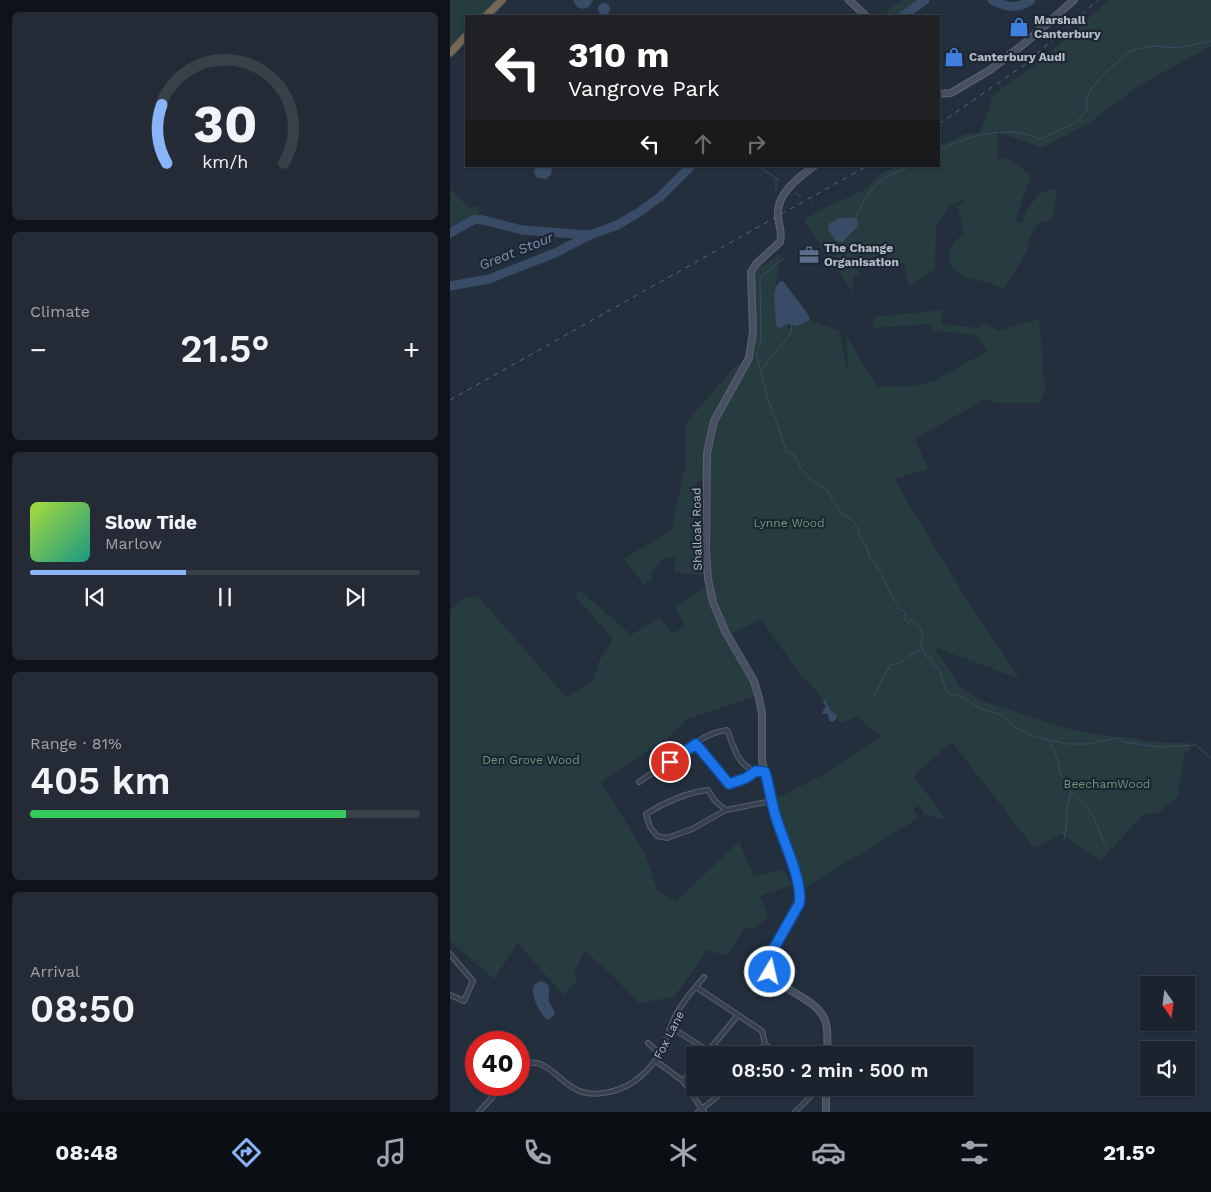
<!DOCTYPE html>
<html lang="en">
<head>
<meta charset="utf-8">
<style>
  :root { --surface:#1b232e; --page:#242b36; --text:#f1f3f6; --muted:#a0a4aa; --line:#39404a; --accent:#8ab4f8 }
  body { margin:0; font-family:"Work Sans",sans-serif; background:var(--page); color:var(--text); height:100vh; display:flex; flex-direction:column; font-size:19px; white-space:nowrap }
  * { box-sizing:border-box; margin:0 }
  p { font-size:16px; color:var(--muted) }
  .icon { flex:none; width:28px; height:28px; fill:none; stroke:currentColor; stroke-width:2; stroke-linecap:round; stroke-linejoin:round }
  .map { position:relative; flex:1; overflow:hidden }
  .drawer { display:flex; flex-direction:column; gap:12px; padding:12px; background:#0f1319; width:450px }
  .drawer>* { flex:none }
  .banner { position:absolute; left:15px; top:15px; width:475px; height:152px; border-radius:0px; box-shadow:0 1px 4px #0004,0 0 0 1px var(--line); background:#202124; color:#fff; overflow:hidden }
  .needle { width:32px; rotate:166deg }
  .controls { position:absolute; left:690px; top:976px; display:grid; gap:10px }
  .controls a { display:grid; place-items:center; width:55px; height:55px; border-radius:0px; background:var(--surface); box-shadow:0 1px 4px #0004,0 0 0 1px var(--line); font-size:25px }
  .speed { position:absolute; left:15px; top:1031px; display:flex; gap:10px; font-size:25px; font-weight:700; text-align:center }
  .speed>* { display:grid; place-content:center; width:65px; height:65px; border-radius:50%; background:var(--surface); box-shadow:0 1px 4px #0004,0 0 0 1px var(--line); line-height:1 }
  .speed .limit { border:8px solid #d22; background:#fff; color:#111 }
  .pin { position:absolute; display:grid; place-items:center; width:42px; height:42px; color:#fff; margin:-21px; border:2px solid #fff; border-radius:50%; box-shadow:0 1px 5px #0007 }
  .me { position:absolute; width:55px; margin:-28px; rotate:9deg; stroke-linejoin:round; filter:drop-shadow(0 0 4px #0008) }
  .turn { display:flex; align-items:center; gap:18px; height:105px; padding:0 20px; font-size:22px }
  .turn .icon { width:65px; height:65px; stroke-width:2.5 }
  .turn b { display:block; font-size:35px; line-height:42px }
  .lanes { display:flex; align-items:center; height:48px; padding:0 20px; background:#0003; justify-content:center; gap:25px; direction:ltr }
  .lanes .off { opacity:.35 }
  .big { font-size:38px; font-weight:600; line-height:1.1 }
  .drawer .widget { flex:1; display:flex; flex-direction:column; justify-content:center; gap:8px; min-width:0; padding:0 18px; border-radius:8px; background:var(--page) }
  .drawer .dial { align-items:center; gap:0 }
  .dial svg { height:130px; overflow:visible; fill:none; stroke:var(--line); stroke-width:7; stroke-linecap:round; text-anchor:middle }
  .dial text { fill:var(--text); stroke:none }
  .song { display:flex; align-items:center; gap:15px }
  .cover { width:60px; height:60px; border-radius:8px; background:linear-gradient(135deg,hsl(80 70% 55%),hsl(170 70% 35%)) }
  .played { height:5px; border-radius:2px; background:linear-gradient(90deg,var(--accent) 40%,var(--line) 40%) }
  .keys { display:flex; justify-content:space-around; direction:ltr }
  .heat { display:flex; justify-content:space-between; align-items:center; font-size:28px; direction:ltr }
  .charge { height:8px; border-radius:4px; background:linear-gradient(90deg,#34c759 81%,var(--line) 0) }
  .trip { position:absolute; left:236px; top:1046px; width:288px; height:50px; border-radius:0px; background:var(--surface); box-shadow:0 1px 4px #0004,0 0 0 1px var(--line); font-weight:600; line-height:50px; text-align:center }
  .tab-bar { display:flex; height:80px; justify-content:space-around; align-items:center; background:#0b0e12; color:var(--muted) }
  .tab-bar .icon { width:35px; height:35px }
  .tab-bar .current { color:var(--accent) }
  .tab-bar b { font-size:22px; color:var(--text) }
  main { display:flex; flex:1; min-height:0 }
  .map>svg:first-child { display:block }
  .green { fill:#263c3f }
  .water { fill:#394c67 }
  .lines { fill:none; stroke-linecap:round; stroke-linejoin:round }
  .stream { stroke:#394c67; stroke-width:1 }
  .river { stroke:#394c67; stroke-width:9 }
  .street-casing { stroke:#565f6c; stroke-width:6 }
  .secondary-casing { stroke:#565f6c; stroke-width:8 }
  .highway-casing { stroke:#434c59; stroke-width:9 }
  .street { stroke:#38414e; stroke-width:4 }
  .secondary { stroke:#465061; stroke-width:5.5 }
  .highway { stroke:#746855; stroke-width:7 }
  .rail { stroke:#5a6575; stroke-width:1; stroke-dasharray:5 5; stroke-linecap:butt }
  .route-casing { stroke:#114b97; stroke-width:12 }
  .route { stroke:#1a73e8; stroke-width:9 }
  .labels { text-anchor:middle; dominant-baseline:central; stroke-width:4.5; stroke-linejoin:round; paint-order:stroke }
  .poi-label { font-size:12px; font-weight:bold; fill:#b4bcc9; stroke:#1d2633; text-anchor:start }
  .park-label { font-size:12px; fill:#6b9a76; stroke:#1d2633 }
  .street-label { font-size:12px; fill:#b4bcc9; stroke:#1d2633 }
  .water-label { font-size:14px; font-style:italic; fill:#7c92b1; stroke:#1d2633 }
</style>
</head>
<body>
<main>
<section class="drawer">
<div class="widget dial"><svg viewBox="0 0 100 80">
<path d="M14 69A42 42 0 1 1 86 69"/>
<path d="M14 69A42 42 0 0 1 11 33" stroke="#8ab4f8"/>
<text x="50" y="56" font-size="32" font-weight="700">30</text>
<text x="50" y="72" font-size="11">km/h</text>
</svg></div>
<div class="widget"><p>Climate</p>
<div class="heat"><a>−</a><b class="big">21.5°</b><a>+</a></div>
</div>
<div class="widget">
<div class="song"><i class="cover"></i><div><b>Slow Tide</b><p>Marlow</p></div></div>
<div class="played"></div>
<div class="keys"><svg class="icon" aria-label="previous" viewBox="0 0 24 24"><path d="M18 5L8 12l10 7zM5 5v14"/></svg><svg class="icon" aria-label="pause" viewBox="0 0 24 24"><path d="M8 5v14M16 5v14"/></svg><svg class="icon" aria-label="next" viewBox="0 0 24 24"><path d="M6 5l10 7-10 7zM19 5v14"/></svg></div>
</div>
<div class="widget"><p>Range · 81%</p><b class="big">405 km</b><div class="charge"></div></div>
<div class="widget"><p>Arrival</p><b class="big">08:50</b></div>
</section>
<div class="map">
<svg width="761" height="1112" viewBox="0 0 761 1112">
  <rect width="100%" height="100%" fill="#242f3e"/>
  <g class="green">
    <polygon points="0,0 45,0 30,16 16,16 16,30 0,47"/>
    <polygon points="454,0 471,0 448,16 433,16 442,7"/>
    <polygon points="659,0 761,0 761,46 690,85 642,121 592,148 548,132 548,161 556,157 581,175 565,220 572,224 577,210 589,194 605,188 606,194 603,219 588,223 580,237 577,250 554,289 540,283 517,278 506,270 500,264 498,252 505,241 514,234 508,206 518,197 500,206 486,225 485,268 467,282 459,286 454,263 430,268 426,260 407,263 410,275 403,276 403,292 355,222 355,219 377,207 416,189 431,174 447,166 489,166 489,146 516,134 530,133 543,95 593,59"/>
    <polygon points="0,189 19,208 27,206 31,212 2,227 0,225"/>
    <polygon points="330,254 326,287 325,315 338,324 340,329 341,324 347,326 360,320 389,331 399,376 396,336 428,387 461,386 482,382 538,351 524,334 484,331 478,324 423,328 424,317 492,310 492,324 529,328 536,323 547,331 589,319 595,391 590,403 545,403 536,399 465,439 478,469 444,479 522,608 570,679 484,647 510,687 535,702 626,731 714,743 740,743 740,750 735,752 728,796 708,813 695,813 650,861 612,834 584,848 502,742 463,776 497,820 474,814 468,805 463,809 469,818 356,887 325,799 371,776 431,736 407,716 391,723 357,680 349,673 311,619 280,634 264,592 258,555 261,477 247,482 247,529 253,575 224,572 225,558 214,557 201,574 204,578 194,585 174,559 222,529 236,461 236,423 285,366 304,356 305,271"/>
    <polygon points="256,587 273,635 298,676 307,696 238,719 219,737 151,782 194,852 208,891 226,902 289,841 304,876 334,870 342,885 310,896 318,916 304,929 294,928 277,956 257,950 224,997 189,1003 160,973 135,951 125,969 126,982 113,995 68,943 44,979 0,941 0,610 15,598 28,596 116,697 144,680 148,663 163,639 124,595 130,590 181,635 210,617 222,634 236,626 224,607"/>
  </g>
  <g class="water">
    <polygon points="123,0 143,0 139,7 133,9 127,7"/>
    <circle cx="154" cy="9" r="6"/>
    <polygon points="85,166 102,166 101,175 96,179 87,178 84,173"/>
    <polygon points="405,217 407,218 408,226 393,241 390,242 386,241 378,229 379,224 387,219"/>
    <polygon points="333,281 357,313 360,320 347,326 338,324 330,328 326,326 324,294 326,287 329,282"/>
    <polygon points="375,700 382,712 387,715 387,718 383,722 379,721 378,714 373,714 372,713 376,706 373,703"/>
    <path d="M90,981c14,2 7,13 9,21 2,4 5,7 6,12l-3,3 -5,3c-8,-9 -17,-24 -13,-35z"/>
  </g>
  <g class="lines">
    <g class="stream">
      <path d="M489,151c23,-14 59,-23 87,-17 5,1 9,4 14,5l35,-16 12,-13v-13l4,-8 10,-12 26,-24 9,-4 18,-3 24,2 33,-7"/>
      <polyline points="308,166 329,180"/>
      <polyline points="326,190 326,179"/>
      <polyline points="345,193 351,197"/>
      <polyline points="211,196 214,202"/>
      <polyline points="362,202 364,204"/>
      <path d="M406,217c4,-8 8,-18 14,-25 10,-14 26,-19 41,-26"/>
      <polyline points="308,348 311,340 310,278 334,258"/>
      <path d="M306,353l11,43 20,56 7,2 7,15 12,13 15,8 4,9 10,15 9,5 7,9 1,6 8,14 3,11 7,6v6h4c3,7 5,13 8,19 3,7 7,10 10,19l5,2 2,5 -1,4 4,3 2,-4 10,11 2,10 -3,3 3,6 -9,5h-3c-4,5 -13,12 -20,10l-19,34"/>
      <polyline points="312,369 342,332 341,324"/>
      <path d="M473,649l4,8 5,1v8l6,2c6,9 4,22 14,28l4,-2 26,15 20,6 12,12 8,3 8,5 19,5 8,17 4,18 10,17 -4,17v11l-3,20"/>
      <polyline points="600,740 617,744 638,744 666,738 674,742 709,747 746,745 761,758"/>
      <path d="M622,793c7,8 18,16 22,25 5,10 7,21 13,30"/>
    </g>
    <g class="river">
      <path d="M542,0c14,7 26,10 39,0"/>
      <polyline points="453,16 475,0"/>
      <polyline points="0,233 25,219 33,220 72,230 139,235"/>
      <polyline points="0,286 39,279 105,253 140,235 167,225 188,213 211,196 241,166"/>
    </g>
    <defs>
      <g id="street">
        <path d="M189,782c10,-7 20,-13 30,-19 20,-14 34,-30 58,-33 7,16 10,36 29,41l-10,7 -17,6 -33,-40"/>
        <path d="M258,790l7,11 11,9 -34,19 -25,9 -10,-2 -7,-9 -4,-13c17,-11 42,-22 62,-24z"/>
        <polyline points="276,810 322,801"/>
        <polyline points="0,954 23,981 14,1001 0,995"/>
        <polyline points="246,987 312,1031 315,1044 305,1055"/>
        <polyline points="221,1027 258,1051"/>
        <polyline points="198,1043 210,1054"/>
        <polyline points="315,1044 327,1055"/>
        <polyline points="255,1055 288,1015"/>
        <polyline points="206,1061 233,1081 254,1112"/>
        <path d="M69,1068c23,-18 39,14 58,22 20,9 49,0 64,-14 21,-18 22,-32 32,-55 7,-16 20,-31 31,-44"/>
        <polyline points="233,1081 245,1067"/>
        <polyline points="29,1112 53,1085"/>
        <polyline points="248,1112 269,1095 276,1088"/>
        <polyline points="345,1112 369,1088"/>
      </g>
      <g id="secondary">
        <polyline points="399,0 416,16"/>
        <polyline points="489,94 501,93 540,70 575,43 624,0"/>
        <path d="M364,166c-15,11 -38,28 -36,49 0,9 5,18 2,27l-24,22 -5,8 2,60 -4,26 -35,63 -7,32 -1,99 2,27 5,23 12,29 29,50 5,17 3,16v46l12,52 26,77 -1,15 -29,51c-7,36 44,37 55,65 4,10 2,24 2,35"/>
        <polyline points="376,1112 376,1088"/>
      </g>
      <g id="highway">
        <polyline points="36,16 52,0"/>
        <polyline points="0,53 16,36"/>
      </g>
    </defs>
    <use href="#street" class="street-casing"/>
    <use href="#secondary" class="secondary-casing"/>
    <use href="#highway" class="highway-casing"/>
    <use href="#street" class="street"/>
    <use href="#secondary" class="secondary"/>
    <use href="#highway" class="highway"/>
    <g class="rail">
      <polyline points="489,124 574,65 648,0"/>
      <polyline points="0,400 417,166"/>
    </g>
  </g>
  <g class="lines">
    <defs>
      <path id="route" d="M220,762l26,-18 33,40 17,-6 10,-7 9,1c4,14 6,28 10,42 6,23 29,68 24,90l-29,51 -2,9 2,8"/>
    </defs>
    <use href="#route" class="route-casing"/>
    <use href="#route" class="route"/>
  </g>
  <defs>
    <symbol id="shop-bare" viewBox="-9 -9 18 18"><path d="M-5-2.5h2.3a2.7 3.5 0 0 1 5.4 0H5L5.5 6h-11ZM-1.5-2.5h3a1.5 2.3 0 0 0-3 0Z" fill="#3f7fe0" stroke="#1d2633" stroke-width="2.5" paint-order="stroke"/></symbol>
    <symbol id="office-bare" viewBox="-9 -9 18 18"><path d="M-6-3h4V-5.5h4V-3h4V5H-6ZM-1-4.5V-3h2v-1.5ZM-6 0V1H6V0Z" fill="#5c6f8a" stroke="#1d2633" stroke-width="2.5" paint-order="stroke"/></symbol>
  </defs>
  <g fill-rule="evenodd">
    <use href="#shop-bare" x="555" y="13" width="28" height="28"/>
    <use href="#shop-bare" x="490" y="43" width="28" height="28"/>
    <use href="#office-bare" x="345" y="241" width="28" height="28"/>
  </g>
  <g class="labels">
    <g class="poi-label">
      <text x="584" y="20">Marshall<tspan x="584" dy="14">Canterbury</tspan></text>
      <text x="519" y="57">Canterbury Audi</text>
      <text x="374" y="248">The Change<tspan x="374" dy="14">Organisation</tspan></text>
    </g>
    <g class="park-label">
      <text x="339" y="523">Lynne Wood</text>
      <text x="81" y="760">Den Grove Wood</text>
      <text x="657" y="784">BeechamWood</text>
    </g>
    <g class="street-label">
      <text transform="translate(247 529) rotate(-91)">Shalloak Road</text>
      <text transform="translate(219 1035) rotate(-63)">Fox Lane</text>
    </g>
    <g class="water-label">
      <text transform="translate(66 251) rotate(-22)">Great Stour</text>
    </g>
  </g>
</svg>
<div class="controls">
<a><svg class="needle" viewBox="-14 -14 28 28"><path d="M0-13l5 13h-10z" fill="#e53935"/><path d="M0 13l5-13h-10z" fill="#a0a4aa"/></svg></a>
<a><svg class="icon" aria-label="sound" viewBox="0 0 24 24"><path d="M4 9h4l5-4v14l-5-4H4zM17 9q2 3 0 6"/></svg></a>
</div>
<div class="speed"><div class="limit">40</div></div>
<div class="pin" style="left:220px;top:762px;background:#d93025"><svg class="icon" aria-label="arrive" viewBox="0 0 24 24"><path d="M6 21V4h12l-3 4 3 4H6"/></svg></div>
<svg class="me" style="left:320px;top:972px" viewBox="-20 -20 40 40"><circle r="17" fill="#1a73e8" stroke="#fff" stroke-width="3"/><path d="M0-11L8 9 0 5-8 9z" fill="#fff"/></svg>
<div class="trip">08:50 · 2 min · 500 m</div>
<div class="banner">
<div class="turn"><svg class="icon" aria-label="left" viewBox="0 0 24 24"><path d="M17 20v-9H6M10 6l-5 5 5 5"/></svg><div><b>310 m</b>Vangrove Park</div></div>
<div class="lanes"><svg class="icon" aria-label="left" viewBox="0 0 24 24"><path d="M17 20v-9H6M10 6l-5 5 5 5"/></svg><svg class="icon off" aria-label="ahead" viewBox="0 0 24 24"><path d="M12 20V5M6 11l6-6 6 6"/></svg><svg class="icon off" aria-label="right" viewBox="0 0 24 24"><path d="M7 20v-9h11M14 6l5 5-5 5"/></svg></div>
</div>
</div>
</main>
<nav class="tab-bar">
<b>08:48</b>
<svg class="icon current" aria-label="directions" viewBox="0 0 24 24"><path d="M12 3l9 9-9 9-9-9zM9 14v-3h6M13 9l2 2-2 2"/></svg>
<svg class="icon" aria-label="music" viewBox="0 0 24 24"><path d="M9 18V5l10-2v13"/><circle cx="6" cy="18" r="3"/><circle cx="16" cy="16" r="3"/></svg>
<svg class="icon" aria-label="phone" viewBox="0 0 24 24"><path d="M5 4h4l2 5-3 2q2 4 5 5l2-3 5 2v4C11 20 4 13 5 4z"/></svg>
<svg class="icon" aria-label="climate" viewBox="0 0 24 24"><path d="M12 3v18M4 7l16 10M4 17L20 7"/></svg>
<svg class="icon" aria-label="car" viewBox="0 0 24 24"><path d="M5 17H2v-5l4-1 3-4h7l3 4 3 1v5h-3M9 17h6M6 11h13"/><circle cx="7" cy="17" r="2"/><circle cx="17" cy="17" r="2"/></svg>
<svg class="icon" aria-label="filters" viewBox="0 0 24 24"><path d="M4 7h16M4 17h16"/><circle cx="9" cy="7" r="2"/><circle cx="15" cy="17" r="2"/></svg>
<b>21.5°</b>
</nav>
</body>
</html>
